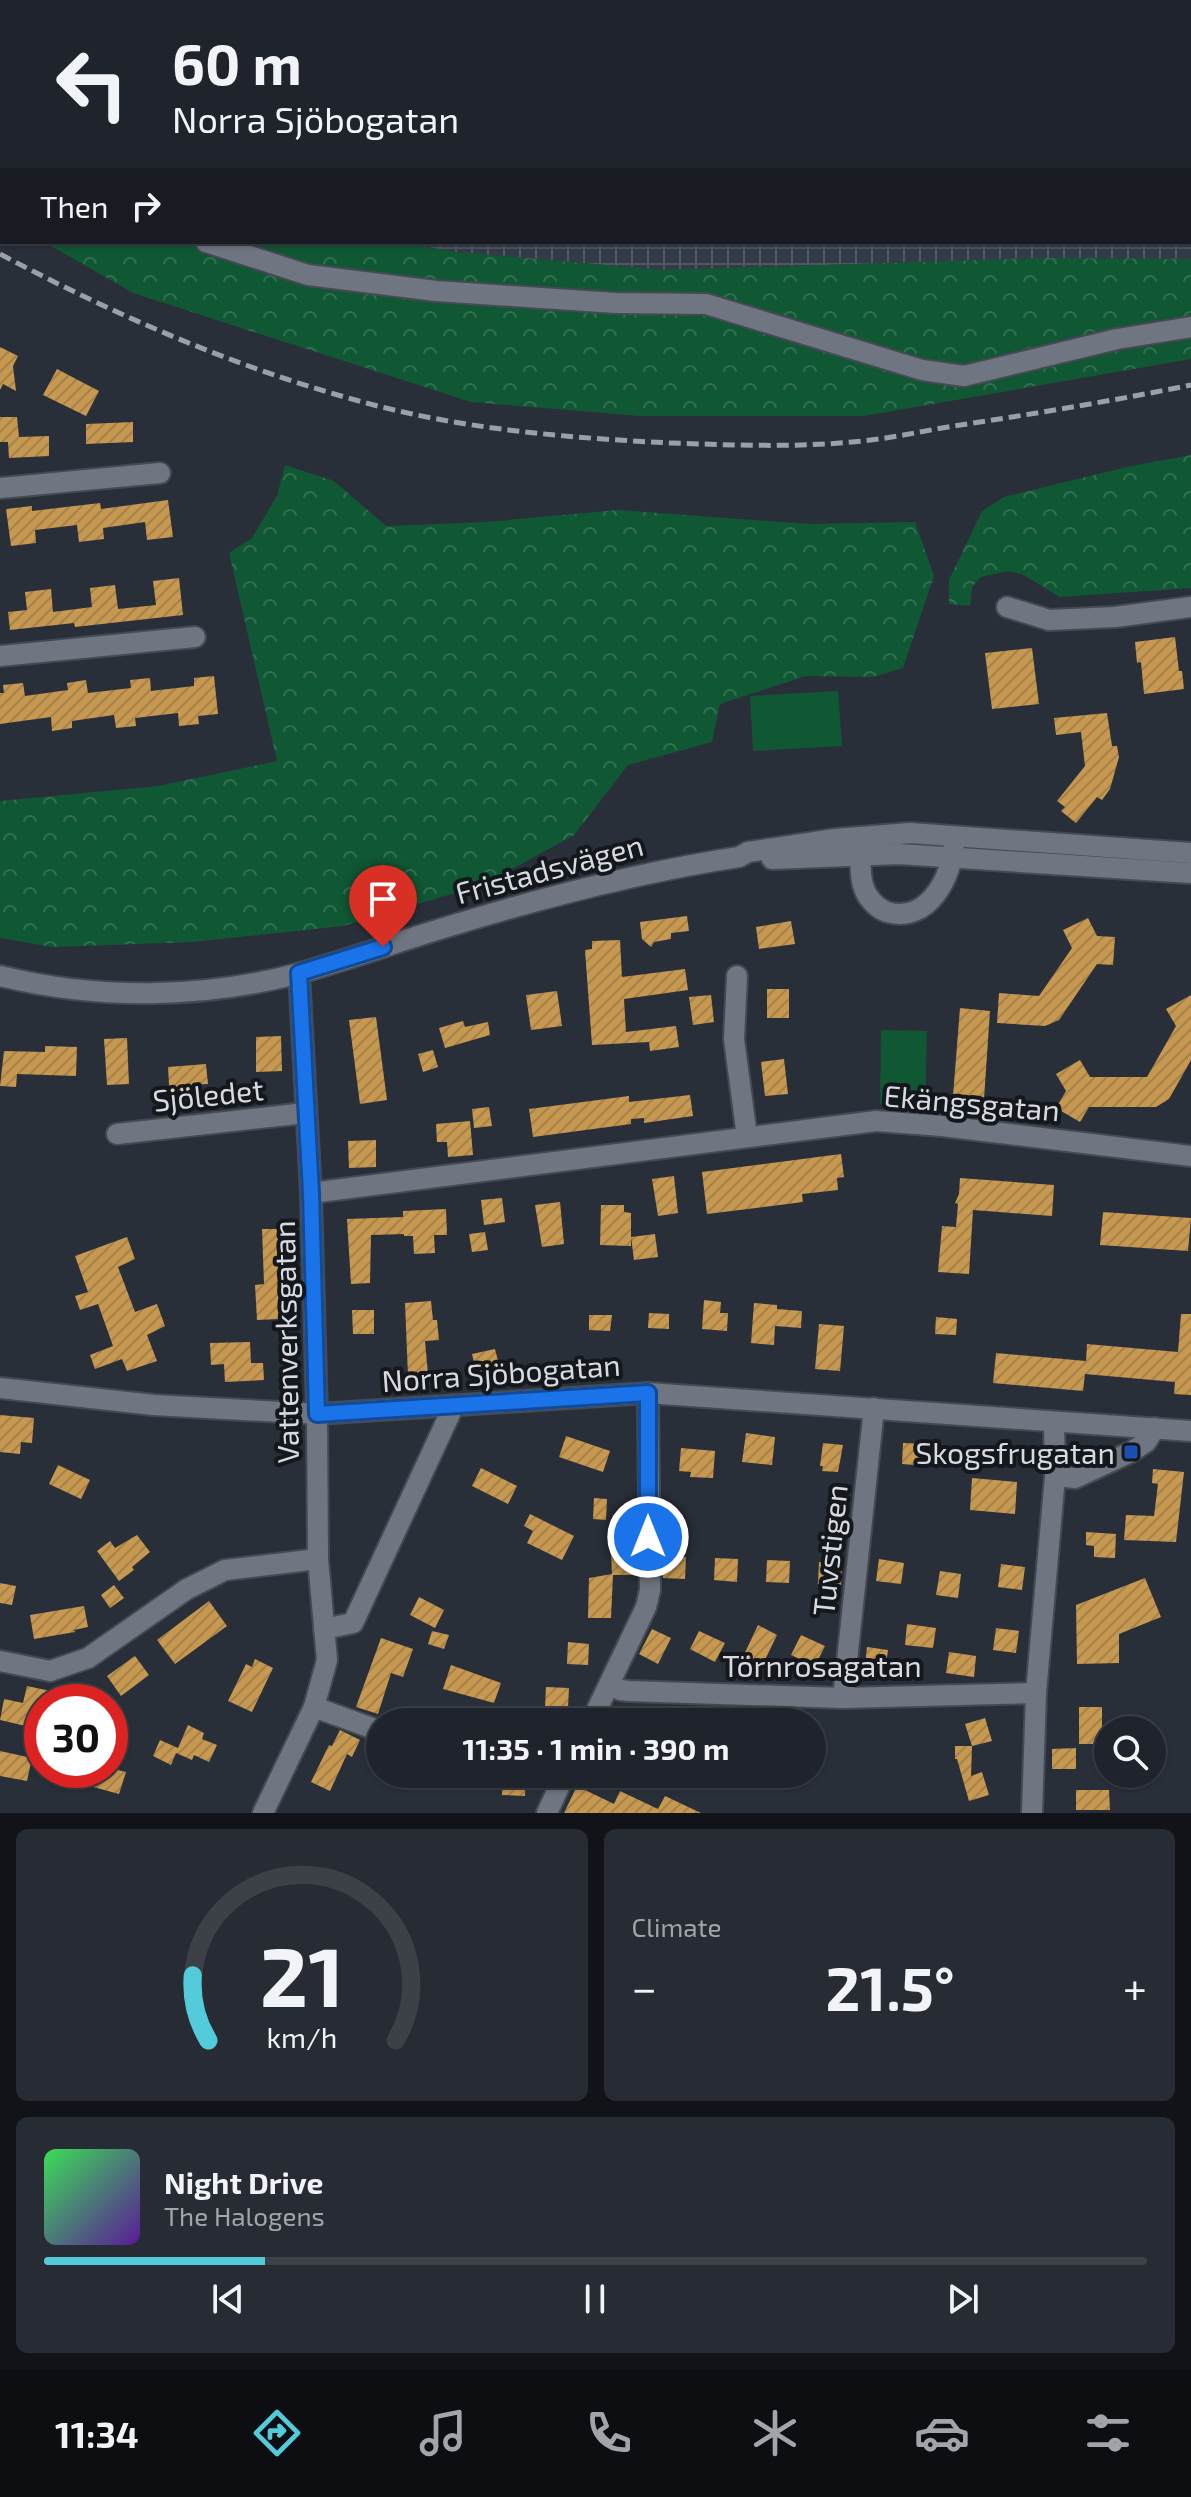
<!DOCTYPE html>
<html lang="en">
<head>
<meta charset="utf-8">
<style>
  :root { --surface:#1f232b; --page:#272b33; --text:#f1f3f6; --muted:#a1a4a9; --line:#3c4047; --accent:#53cbdb }
  body { margin:0; font-family:"Exo 2",sans-serif; background:var(--page); color:var(--text); height:100vh; display:flex; flex-direction:column; font-size:30px; white-space:nowrap }
  * { box-sizing:border-box; margin:0 }
  p { font-size:26px; color:var(--muted) }
  .icon { flex:none; width:44px; height:44px; fill:none; stroke:currentColor; stroke-width:2; stroke-linecap:round; stroke-linejoin:round }
  .map { position:relative; height:1813px; overflow:hidden }
  .details { display:flex; flex-direction:column; gap:16px; padding:16px; background:#111318; flex:1 }
  .details>* { flex:none }
  .top-card { position:absolute; left:0px; top:0px; width:1192px; height:244px; box-shadow:0 2px 6px #0004,0 0 0 2px var(--line); background:#1f232b; color:var(--text); overflow:hidden }
  .controls { position:absolute; left:1094px; top:1716px; display:grid; gap:16px }
  .controls a { display:grid; place-items:center; width:72px; height:72px; border-radius:50%; background:var(--surface); box-shadow:0 2px 6px #0004,0 0 0 2px var(--line); font-size:40px }
  .speed { position:absolute; left:24px; top:1684px; display:flex; gap:16px; font-size:40px; font-weight:700; text-align:center }
  .speed>* { display:grid; place-content:center; width:104px; height:104px; border-radius:50%; background:var(--surface); box-shadow:0 2px 6px #0004,0 0 0 2px var(--line); line-height:1 }
  .speed .limit { border:12px solid #d22; background:#fff; color:#111 }
  .pin { position:absolute; display:grid; place-items:center; width:68px; height:68px; color:#fff; margin:-82px -34px; border-radius:50% 50% 50% 0; rotate:-45deg; box-shadow:0 0 8px #0007 }
  .pin .icon { rotate:45deg }
  .me { position:absolute; width:88px; margin:-44px; rotate:0deg; stroke-linejoin:round; filter:drop-shadow(0 0 6px #0008) }
  .turn { display:flex; align-items:center; gap:28px; height:168px; padding:0 40px; font-size:36px }
  .turn .icon { width:104px; height:104px; stroke-width:2.5 }
  .turn b { display:block; font-size:56px; line-height:68px }
  .then { display:flex; align-items:center; height:76px; padding:0 40px; background:#0003; gap:16px; font-size:30px }
  .big { font-size:60px; font-weight:700; line-height:1.1 }
  .details .tile { flex:1; display:flex; flex-direction:column; justify-content:center; gap:12px; min-width:0; padding:0 28px; border-radius:12px; background:var(--page) }
  .details .dial { align-items:center; gap:0 }
  .dial svg { height:208px; overflow:visible; fill:none; stroke:var(--line); stroke-width:7; stroke-linecap:round; text-anchor:middle }
  .dial text { fill:var(--text); stroke:none }
  .song { display:flex; align-items:center; gap:24px }
  .cover { width:96px; height:96px; border-radius:12px; background:linear-gradient(135deg,hsl(130 70% 55%),hsl(270 70% 35%)) }
  .played { height:8px; border-radius:4px; background:linear-gradient(90deg,var(--accent) 20%,var(--line) 20%) }
  .keys { display:flex; justify-content:space-around; direction:ltr }
  .heat { display:flex; justify-content:space-between; align-items:center; font-size:44px; direction:ltr }
  .details .tiles { flex:1; display:grid; gap:16px; grid-template-columns:1fr 1fr }
  .tile:last-child { grid-column:span 2 }
  .trip { position:absolute; left:366px; top:1708px; width:460px; height:80px; border-radius:40px; background:var(--surface); box-shadow:0 2px 6px #0004,0 0 0 2px var(--line); font-weight:700; line-height:80px; text-align:center }
  .dock { display:flex; height:128px; justify-content:space-around; align-items:center; background:#0c0e11; color:var(--muted) }
  .dock .icon { width:56px; height:56px }
  .dock .current { color:var(--accent) }
  .dock b { font-size:36px; color:var(--text) }
  .map>svg:first-child { display:block }
  .industrial { fill:url(#industrial-grid) }
  .grass { fill:#105734 }
  .forest { fill:url(#forest-crowns) }
  .building { fill:url(#building-hatch) }
  .lines { fill:none; stroke-linecap:round; stroke-linejoin:round }
  .minor-casing { stroke:#454a52; stroke-width:24 }
  .minor { stroke:#6f7681; stroke-width:20 }
  .rail { stroke:#9b9fa7; stroke-width:5; stroke-dasharray:12 6; stroke-linecap:butt }
  .route-casing { stroke:#114b97; stroke-width:20 }
  .route { stroke:#1a73e8; stroke-width:14 }
  .transit-dot { fill:#1a4fb4; stroke:#14171b; stroke-width:3 }
  .labels { text-anchor:middle; dominant-baseline:central; stroke-width:8; stroke-linejoin:round; paint-order:stroke }
  .street-label { font-size:30px; fill:#d7dae1; stroke:#14171b }
  .poi-label { font-size:30px; fill:#d7dae1; stroke:#14171b; text-anchor:end }
</style>
</head>
<body>
<div class="map">
<svg width="1191" height="1813" viewBox="0 0 1191 1813">
  <defs>
    <pattern id="industrial-grid" width="8" height="8" patternUnits="userSpaceOnUse" patternTransform="scale(2)"><rect width="8" height="8" fill="#333b49"/><path d="M0 4h8M4 0v8" fill="none" stroke="#505763"/></pattern>
    <pattern id="forest-crowns" width="20" height="18" patternUnits="userSpaceOnUse" patternTransform="scale(2)"><rect width="20" height="18" fill="#105734"/><path d="M2 6a3 3 0 1 1 6 0M12 15a3 3 0 1 1 6 0" fill="none" stroke="#326f51"/></pattern>
    <pattern id="building-hatch" width="6" height="6" patternUnits="userSpaceOnUse" patternTransform="scale(2)"><rect width="6" height="6" fill="#c7984f"/><path d="M-1 1l2-2M0 6l6-6M5 7l2-2" fill="none" stroke="#a5824c"/></pattern>
  </defs>
  <rect width="100%" height="100%" fill="#292f39"/>
  <polygon class="industrial" points="284,0 1191,0 1191,259 1044,258 663,270 457,252 396,242 1190,242 1190,2 283,2"/>
  <g class="grass">
    <polygon points="838,691 842,746 753,751 750,696"/>
    <polygon points="881,1030 927,1031 925,1105 880,1104"/>
  </g>
  <g class="forest">
    <polygon points="128,0 284,0 130,2"/>
    <polygon points="44,242 396,242 457,252 663,270 1044,258 1191,259 1191,359 864,416 640,416 471,402 133,293"/>
    <polygon points="1191,455 1191,588 1060,597 1022,574 1008,571 981,577 972,587 970,606 949,604 949,580 982,511 1004,497 1131,466"/>
    <polygon points="285,465 334,481 386,526 487,522 618,510 810,524 915,522 934,576 903,668 873,677 806,676 720,704 712,742 628,765 574,835 485,884 343,926 192,942 52,947 0,938 0,801 158,786 277,761 229,553 252,538 277,496"/>
  </g>
  <g class="building">
    <polygon points="0,347 18,356 13,366 16,391 3,384 0,390"/>
    <polygon points="57,369 99,391 86,416 43,395"/>
    <polygon points="0,417 17,417 19,437 49,436 49,456 9,458 8,442 0,442"/>
    <polygon points="133,422 133,442 86,444 86,424"/>
    <polygon points="168,500 173,537 147,540 145,522 103,528 104,539 79,542 77,525 35,530 36,543 11,546 6,509 32,506 32,511 100,503 101,509"/>
    <polygon points="179,578 183,615 75,627 74,623 10,630 8,612 27,610 25,592 51,589 53,612 92,607 90,588 115,585 118,609 156,605 153,581"/>
    <polygon points="1175,637 1179,671 1182,671 1184,689 1144,694 1141,662 1137,663 1135,642"/>
    <polygon points="1032,648 1039,704 992,709 985,653"/>
    <polygon points="214,676 218,714 198,716 199,724 179,726 178,713 135,718 136,726 116,728 114,715 72,721 72,728 52,731 51,717 0,724 0,693 4,693 3,685 23,683 25,696 68,690 67,683 86,680 88,693 131,688 130,680 150,678 151,691 194,686 194,678"/>
    <polygon points="1107,713 1112,746 1117,746 1119,757 1110,789 1102,800 1097,797 1076,823 1061,811 1065,807 1057,801 1085,766 1081,732 1056,735 1054,718"/>
    <polygon points="687,916 689,931 671,933 671,939 654,942 651,947 642,939 640,922"/>
    <polygon points="1088,918 1097,936 1115,937 1113,965 1097,964 1059,1020 1045,1026 997,1023 999,993 1039,996 1072,948 1063,930"/>
    <polygon points="791,921 795,944 759,949 756,927"/>
    <polygon points="620,940 622,977 685,969 688,990 624,999 626,1032 676,1026 679,1047 650,1051 649,1042 592,1045 585,950 592,949 592,941"/>
    <rect x="767" y="989" width="22" height="29"/>
    <polygon points="557,991 562,1026 531,1030 526,995"/>
    <polygon points="711,995 714,1022 693,1025 689,997"/>
    <polygon points="1191,995 1191,1060 1169,1099 1156,1107 1089,1107 1080,1122 1056,1108 1066,1091 1056,1074 1080,1060 1090,1077 1147,1077 1176,1026 1166,1009"/>
    <polygon points="960,1008 990,1011 984,1099 953,1096"/>
    <polygon points="376,1017 387,1100 360,1104 349,1020"/>
    <polygon points="463,1021 465,1027 488,1022 490,1035 445,1048 439,1028"/>
    <polygon points="281,1036 282,1071 256,1072 256,1037"/>
    <polygon points="127,1038 129,1084 107,1085 104,1039"/>
    <polygon points="45,1046 77,1047 76,1076 17,1074 16,1087 0,1086 4,1051 45,1052"/>
    <polygon points="433,1050 438,1067 423,1072 418,1054"/>
    <polygon points="784,1059 788,1094 765,1096 761,1062"/>
    <polygon points="206,1064 208,1084 192,1085 193,1100 170,1102 168,1067"/>
    <polygon points="690,1095 693,1116 644,1123 644,1118 631,1119 631,1124 533,1137 529,1109 629,1096 629,1102"/>
    <polygon points="489,1107 492,1126 474,1128 472,1109"/>
    <polygon points="470,1121 473,1155 448,1157 447,1142 437,1142 436,1124"/>
    <polygon points="376,1140 376,1167 349,1168 348,1141"/>
    <polygon points="841,1154 844,1177 837,1178 838,1190 802,1194 803,1202 707,1214 702,1172"/>
    <polygon points="674,1176 678,1213 658,1216 652,1179"/>
    <polygon points="960,1178 1054,1185 1052,1216 973,1210 969,1274 938,1272 942,1226 956,1227 958,1204 955,1203 959,1194"/>
    <polygon points="502,1198 505,1222 484,1225 481,1200"/>
    <polygon points="560,1202 564,1244 542,1247 535,1205"/>
    <polygon points="601,1205 624,1205 624,1212 631,1213 631,1246 600,1245"/>
    <polygon points="446,1209 447,1235 434,1235 435,1253 414,1254 413,1236 404,1236 404,1234 371,1235 370,1283 351,1284 347,1219 403,1217 403,1211"/>
    <polygon points="1103,1212 1191,1218 1188,1251 1100,1245"/>
    <polygon points="262,1229 286,1229 287,1284 278,1284 279,1319 257,1320 255,1285 264,1284"/>
    <polygon points="485,1232 488,1250 472,1252 469,1234"/>
    <polygon points="655,1234 658,1257 634,1260 631,1237"/>
    <polygon points="127,1237 135,1259 118,1267 135,1312 157,1304 165,1326 147,1335 157,1361 127,1371 122,1359 95,1369 90,1355 113,1346 98,1304 80,1310 75,1296 88,1292 75,1256"/>
    <polygon points="704,1300 721,1302 720,1313 728,1313 727,1331 702,1329"/>
    <polygon points="431,1301 433,1320 437,1320 439,1340 425,1341 428,1374 408,1376 405,1303"/>
    <polygon points="754,1303 777,1305 777,1309 802,1311 801,1328 775,1326 774,1345 751,1343"/>
    <polygon points="352,1310 374,1310 374,1334 353,1334"/>
    <polygon points="649,1313 669,1314 669,1329 648,1328"/>
    <polygon points="1181,1314 1191,1314 1191,1395 1174,1394 1175,1382 1085,1374 1083,1391 993,1383 996,1353 1086,1361 1087,1344 1178,1352"/>
    <polygon points="589,1315 612,1315 610,1331 589,1330"/>
    <polygon points="936,1317 957,1319 956,1335 935,1334"/>
    <polygon points="819,1324 844,1326 840,1371 815,1369"/>
    <polygon points="250,1342 251,1363 263,1363 264,1380 225,1382 224,1364 211,1365 210,1343"/>
    <polygon points="495,1349 500,1369 477,1374 472,1354"/>
    <polygon points="0,1415 34,1418 32,1443 21,1442 20,1454 0,1452"/>
    <polygon points="746,1433 775,1437 772,1465 742,1462"/>
    <polygon points="566,1436 610,1451 603,1472 559,1457"/>
    <polygon points="823,1443 843,1445 838,1472 822,1471 823,1466 820,1466"/>
    <polygon points="903,1443 928,1444 927,1466 902,1464"/>
    <polygon points="681,1448 715,1451 713,1478 690,1477 691,1472 679,1471"/>
    <polygon points="58,1465 90,1480 81,1499 49,1484"/>
    <polygon points="481,1468 517,1486 508,1504 472,1486"/>
    <polygon points="1153,1469 1184,1472 1176,1542 1124,1540 1126,1515 1154,1516 1158,1484 1152,1483"/>
    <polygon points="972,1478 1017,1482 1015,1514 970,1510"/>
    <polygon points="594,1498 607,1499 606,1520 593,1519"/>
    <polygon points="530,1514 574,1536 562,1560 527,1543 533,1531 524,1526"/>
    <polygon points="1086,1532 1116,1534 1115,1558 1094,1557 1094,1546 1086,1545"/>
    <polygon points="137,1535 150,1552 132,1567 134,1570 119,1581 97,1551 110,1541 115,1548"/>
    <polygon points="611,1553 633,1554 632,1575 613,1575 611,1618 588,1618 589,1578 612,1574"/>
    <polygon points="663,1556 686,1557 685,1579 663,1578"/>
    <polygon points="715,1558 738,1559 737,1582 714,1580"/>
    <polygon points="879,1559 904,1563 901,1584 876,1581"/>
    <polygon points="767,1560 790,1561 789,1583 766,1582"/>
    <polygon points="819,1562 842,1563 841,1585 818,1584"/>
    <polygon points="1001,1564 1025,1567 1022,1590 998,1587"/>
    <polygon points="940,1571 961,1574 958,1598 936,1595"/>
    <polygon points="1145,1578 1161,1617 1119,1634 1119,1663 1077,1664 1076,1605"/>
    <polygon points="0,1583 16,1586 12,1605 0,1603"/>
    <polygon points="114,1585 124,1598 110,1608 101,1595"/>
    <polygon points="419,1597 444,1610 435,1628 410,1615"/>
    <polygon points="209,1601 227,1626 175,1664 157,1640"/>
    <polygon points="84,1606 88,1627 74,1630 75,1632 34,1639 30,1615"/>
    <polygon points="907,1624 936,1628 933,1648 905,1645"/>
    <polygon points="758,1625 777,1635 761,1668 742,1659"/>
    <polygon points="996,1628 1019,1631 1016,1653 993,1650"/>
    <polygon points="652,1629 671,1638 658,1664 639,1654"/>
    <polygon points="432,1631 449,1635 444,1649 428,1644"/>
    <polygon points="699,1631 725,1643 715,1662 690,1649"/>
    <polygon points="801,1635 825,1646 815,1666 791,1655"/>
    <polygon points="381,1638 413,1649 403,1677 391,1673 378,1714 356,1707"/>
    <polygon points="568,1642 589,1644 588,1665 567,1664"/>
    <polygon points="867,1647 888,1650 884,1678 864,1675"/>
    <polygon points="949,1652 976,1656 974,1677 946,1673"/>
    <polygon points="135,1656 149,1675 121,1696 107,1676"/>
    <polygon points="255,1659 273,1668 252,1712 228,1701 246,1664 252,1667"/>
    <polygon points="451,1665 501,1683 494,1703 443,1689"/>
    <polygon points="27,1686 75,1696 74,1702 42,1702 34,1728 0,1720 4,1699 23,1703"/>
    <polygon points="546,1687 569,1688 568,1708 545,1707"/>
    <rect x="1079" y="1707" width="23" height="37"/>
    <polygon points="985,1718 992,1741 972,1746 965,1724"/>
    <polygon points="188,1725 204,1733 202,1739 217,1745 209,1762 194,1755 192,1760 176,1753 171,1765 153,1756 160,1740 178,1748"/>
    <polygon points="340,1730 360,1740 352,1757 347,1754 330,1791 311,1782 329,1745 332,1746"/>
    <polygon points="955,1746 972,1746 971,1776 982,1772 989,1795 969,1801 957,1759 955,1759"/>
    <polygon points="1076,1748 1076,1769 1052,1769 1052,1749"/>
    <polygon points="0,1751 32,1758 27,1781 0,1776"/>
    <polygon points="110,1768 126,1772 119,1794 75,1782 79,1770 110,1770"/>
    <polygon points="503,1775 526,1776 525,1796 502,1795"/>
    <polygon points="577,1786 614,1804 620,1791 658,1809 665,1796 701,1813 564,1813"/>
    <polygon points="1076,1790 1109,1790 1110,1810 1076,1810"/>
  </g>
  <g class="lines">
    <defs>
      <g id="minor">
        <polyline points="0,168 2,170"/>
        <polyline points="206,242 308,275 436,291 616,303 706,304 922,370 964,376 1117,339 1191,327"/>
        <polyline points="0,488 160,473"/>
        <polyline points="1007,607 1049,620 1115,617 1191,607"/>
        <polyline points="0,656 195,637"/>
        <path d="M860,855c1,9 0,21 3,30 3,12 13,23 24,27 41,12 65,-35 67,-69"/>
        <polyline points="772,859 899,854 1191,873"/>
        <path d="M0,976c98,24 202,23 300,-3 50,-14 100,-32 150,-47 95,-29 190,-54 289,-69l9,-5 87,-13 75,-6 281,20"/>
        <polyline points="737,976 734,1039 747,1137"/>
        <polyline points="117,1134 305,1113"/>
        <polyline points="311,1193 876,1121 942,1126 1191,1156"/>
        <polyline points="0,1388 154,1405 317,1414 648,1393 1191,1431"/>
        <polyline points="1055,1476 1075,1478 1131,1452 1146,1442 1155,1428"/>
        <polyline points="324,1629 353,1623 454,1405"/>
        <polyline points="0,1661 50,1671 88,1658 187,1589 225,1570 318,1559"/>
        <polyline points="610,1684 620,1690 629,1691 843,1698 1036,1693"/>
        <polyline points="843,1698 874,1408"/>
        <polyline points="314,1707 380,1731"/>
        <polyline points="591,1722 646,1607 650,1590 648,1393"/>
        <polyline points="263,1813 314,1707 327,1660 318,1559 317,1414 311,1193 299,973"/>
        <polyline points="547,1813 565,1774"/>
        <polyline points="1032,1813 1036,1693 1055,1476 1054,1422"/>
      </g>
    </defs>
    <use href="#minor" class="minor-casing"/>
    <use href="#minor" class="minor"/>
    <path class="rail" d="M0,254c115,61 234,113 359,147 100,28 209,37 312,42 63,2 128,5 191,-2 31,-3 61,-10 92,-15 79,-12 158,-25 237,-41"/>
  </g>
  <g class="lines">
    <defs>
      <polyline id="route" points="383,947 299,973 311,1193 317,1414 648,1393 648,1537"/>
    </defs>
    <use href="#route" class="route-casing"/>
    <use href="#route" class="route"/>
  </g>
  <rect class="transit-dot" x="1123" y="1444" width="16" height="16" rx="4"/>
  <g class="labels">
    <g class="street-label">
      <text transform="translate(549 868) rotate(-15)">Fristadsvägen</text>
      <text transform="translate(208 1094) rotate(-6)">Sjöledet</text>
      <text transform="translate(972 1102) rotate(5)">Ekängsgatan</text>
      <text transform="translate(285 1342) rotate(-91)">Vattenverksgatan</text>
      <text transform="translate(501 1372) rotate(-4)">Norra Sjöbogatan</text>
      <text transform="translate(829 1550) rotate(-84)">Tuvstigen</text>
      <text x="822" y="1665">Törnrosagatan</text>
    </g>
    <g class="poi-label">
      <text x="1115" y="1452">Skogsfrugatan</text>
    </g>
  </g>
</svg>
<div class="controls">
<a><svg class="icon" aria-label="search" viewBox="0 0 24 24"><circle cx="10" cy="10" r="6"/><path d="M15 15l6 6"/></svg></a>
</div>
<div class="speed"><div class="limit">30</div></div>
<div class="pin" style="left:383px;top:947px;background:#d93025"><svg class="icon" aria-label="arrive" viewBox="0 0 24 24"><path d="M6 21V4h12l-3 4 3 4H6"/></svg></div>
<svg class="me" style="left:648px;top:1537px" viewBox="-20 -20 40 40"><circle r="17" fill="#1a73e8" stroke="#fff" stroke-width="3"/><path d="M0-11L8 9 0 5-8 9z" fill="#fff"/></svg>
<div class="trip">11:35 · 1 min · 390 m</div>
<div class="top-card">
<div class="turn"><svg class="icon" aria-label="left" viewBox="0 0 24 24"><path d="M17 20v-9H6M10 6l-5 5 5 5"/></svg><div><b>60 m</b>Norra Sjöbogatan</div></div>
<div class="then">Then<svg class="icon" aria-label="right" viewBox="0 0 24 24"><path d="M7 20v-9h11M14 6l5 5-5 5"/></svg></div>
</div>
</div>
<section class="details">
<div class="tiles">
<div class="tile dial"><svg viewBox="0 0 100 80">
<path d="M14 69A42 42 0 1 1 86 69"/>
<path d="M14 69A42 42 0 0 1 8 44" stroke="#53cbdb"/>
<text x="50" y="56" font-size="32" font-weight="700">21</text>
<text x="50" y="72" font-size="11">km/h</text>
</svg></div>
<div class="tile"><p>Climate</p>
<div class="heat"><a>−</a><b class="big">21.5°</b><a>+</a></div>
</div>
<div class="tile">
<div class="song"><i class="cover"></i><div><b>Night Drive</b><p>The Halogens</p></div></div>
<div class="played"></div>
<div class="keys"><svg class="icon" aria-label="previous" viewBox="0 0 24 24"><path d="M18 5L8 12l10 7zM5 5v14"/></svg><svg class="icon" aria-label="pause" viewBox="0 0 24 24"><path d="M8 5v14M16 5v14"/></svg><svg class="icon" aria-label="next" viewBox="0 0 24 24"><path d="M6 5l10 7-10 7zM19 5v14"/></svg></div>
</div>
</div>
</section>
<nav class="dock">
<b>11:34</b>
<svg class="icon current" aria-label="directions" viewBox="0 0 24 24"><path d="M12 3l9 9-9 9-9-9zM9 14v-3h6M13 9l2 2-2 2"/></svg>
<svg class="icon" aria-label="music" viewBox="0 0 24 24"><path d="M9 18V5l10-2v13"/><circle cx="6" cy="18" r="3"/><circle cx="16" cy="16" r="3"/></svg>
<svg class="icon" aria-label="phone" viewBox="0 0 24 24"><path d="M5 4h4l2 5-3 2q2 4 5 5l2-3 5 2v4C11 20 4 13 5 4z"/></svg>
<svg class="icon" aria-label="climate" viewBox="0 0 24 24"><path d="M12 3v18M4 7l16 10M4 17L20 7"/></svg>
<svg class="icon" aria-label="car" viewBox="0 0 24 24"><path d="M5 17H2v-5l4-1 3-4h7l3 4 3 1v5h-3M9 17h6M6 11h13"/><circle cx="7" cy="17" r="2"/><circle cx="17" cy="17" r="2"/></svg>
<svg class="icon" aria-label="filters" viewBox="0 0 24 24"><path d="M4 7h16M4 17h16"/><circle cx="9" cy="7" r="2"/><circle cx="15" cy="17" r="2"/></svg>
</nav>
</body>
</html>
